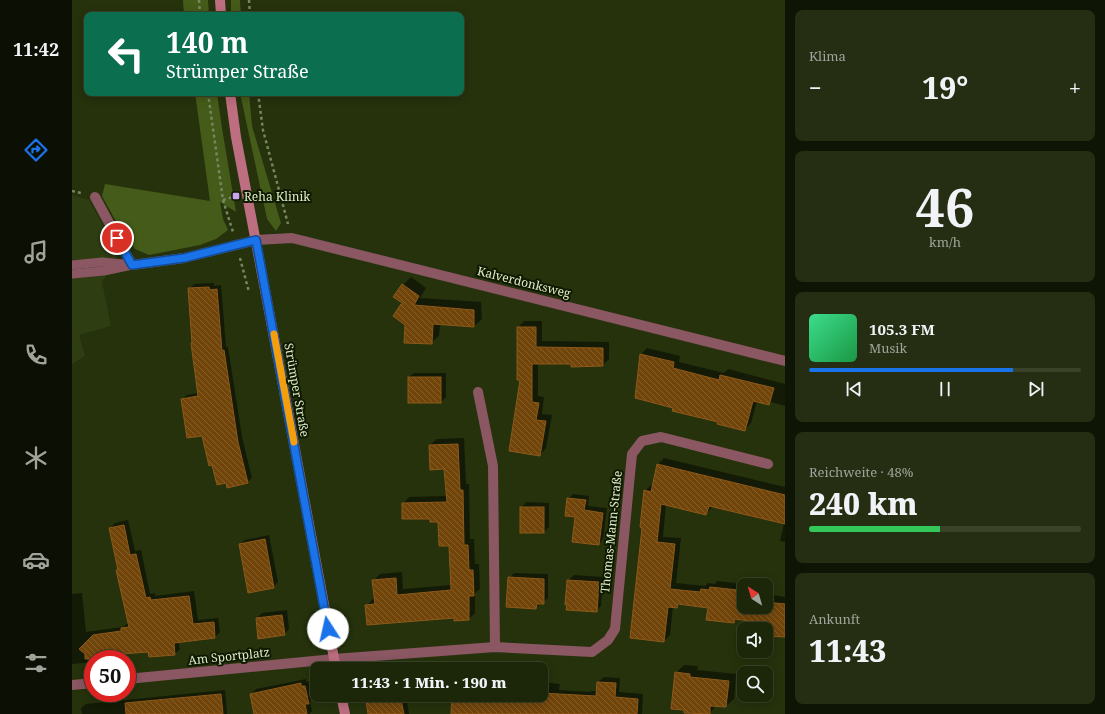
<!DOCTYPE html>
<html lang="de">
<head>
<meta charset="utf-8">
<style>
  :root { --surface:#1c2609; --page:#252e12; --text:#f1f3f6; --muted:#a0a59c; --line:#3a432a; --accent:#1a73e8 }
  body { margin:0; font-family:"Noto Serif",serif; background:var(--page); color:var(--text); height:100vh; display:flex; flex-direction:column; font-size:15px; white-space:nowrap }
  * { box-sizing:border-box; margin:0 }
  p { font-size:13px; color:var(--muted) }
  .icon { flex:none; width:22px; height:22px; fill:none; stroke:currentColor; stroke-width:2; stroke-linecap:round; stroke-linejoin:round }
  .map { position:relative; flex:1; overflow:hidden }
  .details { display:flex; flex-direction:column; gap:10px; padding:10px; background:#0f1505; width:320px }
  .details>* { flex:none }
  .banner { position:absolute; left:12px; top:12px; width:380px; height:84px; border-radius:8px; box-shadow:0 2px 10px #0003,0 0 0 1px var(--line); background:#0b6e4f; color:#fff; overflow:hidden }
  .needle { width:26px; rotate:323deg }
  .fabs { position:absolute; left:665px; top:578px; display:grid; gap:8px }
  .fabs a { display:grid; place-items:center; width:36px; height:36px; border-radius:8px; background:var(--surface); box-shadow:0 2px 10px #0003,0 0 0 1px var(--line); font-size:20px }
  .speed { position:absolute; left:12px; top:650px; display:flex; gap:8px; font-size:20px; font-weight:700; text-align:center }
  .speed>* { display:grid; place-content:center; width:52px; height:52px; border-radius:50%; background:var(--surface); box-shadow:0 2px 10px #0003,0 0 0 1px var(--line); line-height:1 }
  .speed .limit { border:6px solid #d22; background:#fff; color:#111 }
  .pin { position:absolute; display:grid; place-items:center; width:34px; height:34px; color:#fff; margin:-17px; border:2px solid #fff; border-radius:50%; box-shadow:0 1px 4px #0007 }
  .me { position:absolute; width:44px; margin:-22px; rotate:350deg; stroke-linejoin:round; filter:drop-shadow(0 0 3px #0008) }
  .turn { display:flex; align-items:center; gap:14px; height:84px; padding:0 16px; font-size:18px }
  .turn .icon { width:52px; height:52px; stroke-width:2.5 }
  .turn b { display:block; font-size:28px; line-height:34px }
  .big { font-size:30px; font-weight:800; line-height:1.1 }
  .details .tile { flex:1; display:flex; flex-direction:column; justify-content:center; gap:6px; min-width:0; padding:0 14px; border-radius:8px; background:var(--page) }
  .details .dial { align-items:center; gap:0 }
  .dial b { font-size:52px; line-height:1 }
  .song { display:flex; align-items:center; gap:12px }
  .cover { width:48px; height:48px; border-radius:6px; background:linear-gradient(135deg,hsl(150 70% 55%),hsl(140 70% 35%)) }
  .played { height:4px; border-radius:2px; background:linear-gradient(90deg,var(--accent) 75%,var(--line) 75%) }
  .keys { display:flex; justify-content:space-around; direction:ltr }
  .heat { display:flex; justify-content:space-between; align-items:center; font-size:22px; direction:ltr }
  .charge { height:6px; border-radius:3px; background:linear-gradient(90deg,#34c759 48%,var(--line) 0) }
  .trip { position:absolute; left:238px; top:662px; width:238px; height:40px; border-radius:8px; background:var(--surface); box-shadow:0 2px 10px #0003,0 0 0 1px var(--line); font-weight:800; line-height:40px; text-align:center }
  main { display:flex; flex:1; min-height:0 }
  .dock { display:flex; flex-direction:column; width:72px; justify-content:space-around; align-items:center; background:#0b0f04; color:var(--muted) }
  .dock .icon { width:28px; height:28px }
  .dock .selected { color:var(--accent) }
  .dock b { font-size:18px; color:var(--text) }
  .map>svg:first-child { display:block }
  .built { fill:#2f3d13 }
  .green { fill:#455b19 }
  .shadow { fill:#0007 }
  .building { fill:url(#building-back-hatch); stroke:#8d5919 }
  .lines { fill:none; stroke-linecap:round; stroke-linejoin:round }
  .path { stroke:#778560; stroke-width:2.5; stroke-dasharray:3 3; stroke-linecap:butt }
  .service { stroke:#8a5762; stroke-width:9 }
  .minor { stroke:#8a5762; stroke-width:10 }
  .secondary { stroke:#bd6e80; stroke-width:10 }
  .route-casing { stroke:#114b97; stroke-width:10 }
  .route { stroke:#1a73e8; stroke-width:7 }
  .slow { stroke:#f59e0b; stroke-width:7 }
  .poi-dot { fill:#c8a5ee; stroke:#0f1900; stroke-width:1.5 }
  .labels { text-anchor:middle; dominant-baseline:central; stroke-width:4; stroke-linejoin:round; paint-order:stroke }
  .poi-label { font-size:12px; fill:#deedc9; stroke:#0f1900; text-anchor:start }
  .street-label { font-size:12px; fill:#deedc9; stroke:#0f1900 }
</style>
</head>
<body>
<main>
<nav class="dock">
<b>11:42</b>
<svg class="icon selected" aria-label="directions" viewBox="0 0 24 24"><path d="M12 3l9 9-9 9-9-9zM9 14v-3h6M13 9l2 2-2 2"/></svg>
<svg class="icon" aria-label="music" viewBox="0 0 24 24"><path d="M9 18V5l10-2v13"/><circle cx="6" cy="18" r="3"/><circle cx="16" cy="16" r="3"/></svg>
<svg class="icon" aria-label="phone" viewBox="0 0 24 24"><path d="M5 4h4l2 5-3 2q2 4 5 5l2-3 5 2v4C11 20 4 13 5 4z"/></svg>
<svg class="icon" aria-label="climate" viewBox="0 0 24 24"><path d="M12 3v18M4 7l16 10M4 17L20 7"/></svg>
<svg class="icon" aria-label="car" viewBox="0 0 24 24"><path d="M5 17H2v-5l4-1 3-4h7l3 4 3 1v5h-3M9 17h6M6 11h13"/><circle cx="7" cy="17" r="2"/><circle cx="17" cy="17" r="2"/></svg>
<svg class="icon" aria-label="filters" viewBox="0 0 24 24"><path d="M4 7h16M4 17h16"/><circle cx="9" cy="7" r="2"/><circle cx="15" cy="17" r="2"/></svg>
</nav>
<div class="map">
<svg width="713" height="714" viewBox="0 0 713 714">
  <defs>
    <pattern id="building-back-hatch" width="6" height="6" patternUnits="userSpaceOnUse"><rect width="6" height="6" fill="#71440a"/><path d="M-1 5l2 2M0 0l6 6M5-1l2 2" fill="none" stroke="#855f2c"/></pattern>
  </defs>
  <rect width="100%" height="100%" fill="#25320c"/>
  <polygon class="built" points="0,195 17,200 47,254 30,282 39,326 7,335 13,356 0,364"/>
  <g class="green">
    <polygon points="111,0 136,0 137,15 112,15"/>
    <polygon points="159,0 168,0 169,15 159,15"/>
    <polygon points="123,93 145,93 150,128 164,212 148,202 151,219 156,230 144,239 128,245 77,255 63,249 47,227 30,196 33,184 138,201"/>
    <polygon points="168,93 177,93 180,126 209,223 204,231 195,219"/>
  </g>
  <g class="shadow">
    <polygon points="339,277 354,288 348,298 409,302 410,319 402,326 368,324 367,336 359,343 334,324 330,305 331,303 331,285"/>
    <polygon points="142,283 142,286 149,285 154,347 156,347 170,437 180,478 175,482 154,482 131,435 110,399 115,395 127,393 117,289 122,284"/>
    <polygon points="452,321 470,321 470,341 537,342 537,359 531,365 500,363 466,363 466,396 472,397 470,414 480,415 474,448 468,455 449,379 446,328"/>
    <polygon points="575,348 608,356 607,362 652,373 656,369 713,384 713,406 699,402 697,404 685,401 679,423 673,430 602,407 564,397 569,354"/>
    <polygon points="342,373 374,373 374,397 369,402 337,377"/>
    <polygon points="392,438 394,484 397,484 398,539 402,539 403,564 407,564 408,589 403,593 403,613 397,619 294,606 301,599 303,599 301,581 308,574 330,572 331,589 380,585 378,545 367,521 331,504 337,497 375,496 373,468 358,445 365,439"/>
    <polygon points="592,458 713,487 713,542 708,541 712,523 641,506 634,514 594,504 591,537 609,538 604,583 633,586 636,583 643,584 645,581 672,584 670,596 672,596 672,607 694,607 694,594 713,597 713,637 694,635 694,629 693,629 693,622 666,619 662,622 637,607 608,604 605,607 601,606 598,635 592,641 571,527 573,491 580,484 581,485 586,464"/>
    <polygon points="501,494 517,496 516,506 535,508 531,539 527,544 504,516 496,499"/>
    <polygon points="454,502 477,503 477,527 472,532 449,508"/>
    <polygon points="56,520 63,551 69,550 78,594 83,593 83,596 122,591 126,620 146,618 148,632 143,637 106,641 108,649 103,654 77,651 39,654 40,656 37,659 21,659 21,662 0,664 0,594 10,593 14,632 51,627 55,624 57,624 45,570 47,569 38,528 43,523"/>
    <polygon points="197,535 206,582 201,587 168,544 173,540"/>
    <polygon points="442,573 476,574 476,598 464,608 437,578"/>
    <polygon points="502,575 531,577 529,606 524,611 496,581"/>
    <polygon points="215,610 217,629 212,635 185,618 190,613"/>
    <polygon points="612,665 626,666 625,670 664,674 662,699 654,706 645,705 637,714 613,712 604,673"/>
    <polygon points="532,677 548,678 547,692 571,694 570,714 387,714 381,695 469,695 469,682 488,684 487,690 518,692 519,691 526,691 526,682"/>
    <polygon points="234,679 234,682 238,681 241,698 238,701 240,711 237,714 183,714 179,694 184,689"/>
    <polygon points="153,690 155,714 10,714 9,708 14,704"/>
    <polygon points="294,695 334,695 337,714 298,714"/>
  </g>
  <g class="building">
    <polygon points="330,284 347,296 342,305 402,310 402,327 361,324 360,344 332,343 333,325 321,316 329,304 332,304 321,297"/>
    <polygon points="137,287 138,290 145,289 150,351 152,350 166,442 176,483 155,488 154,483 145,485 140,465 137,466 130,436 115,438 109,399 126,396 119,343 120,343 116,288"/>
    <polygon points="445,327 464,327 464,347 531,348 531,366 499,367 499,364 460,364 460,402 467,403 464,420 474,421 468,456 437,451 448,380 445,380"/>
    <polygon points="568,354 602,362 601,368 647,380 648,375 702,388 697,405 681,401 673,431 645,424 646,422 600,411 601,408 563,398"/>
    <rect x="336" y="377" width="33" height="26"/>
    <polygon points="386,444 388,490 391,490 392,545 396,545 397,570 401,570 402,596 397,596 397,620 382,621 382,618 295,625 293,605 303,604 300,580 324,578 325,595 379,590 377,546 367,546 366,522 358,522 358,519 330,519 330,503 375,502 372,469 358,470 357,445"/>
    <polygon points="585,464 713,495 713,524 637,506 634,515 589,504 585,542 603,544 598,589 628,592 629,589 637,590 638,587 666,590 665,602 672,601 672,607 694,607 694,601 694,602 713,604 713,637 694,636 694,629 692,629 692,623 663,619 662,623 634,620 636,608 606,604 605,608 596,607 592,642 558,638 570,528 568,527 572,490 579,492"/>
    <polygon points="495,498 514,500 512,510 531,513 527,545 500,542 503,517 493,516"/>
    <rect x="448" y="507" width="24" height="26"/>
    <polygon points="52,525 58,555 64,554 74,598 78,597 79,600 117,596 121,624 142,622 143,638 102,643 103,655 77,657 76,652 35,655 35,659 13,659 13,654 7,649 21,635 49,631 49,628 57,627 44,570 46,570 37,528"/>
    <polygon points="193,539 202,588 176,593 167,544"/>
    <polygon points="436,577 472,579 472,604 465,604 464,609 434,607"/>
    <polygon points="495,580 527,582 525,612 494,610 495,605 493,605"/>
    <polygon points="210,615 213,635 186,639 184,618"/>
    <polygon points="603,672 618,674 618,677 657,681 654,707 638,706 638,714 612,713 612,710 599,709"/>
    <polygon points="525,682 544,683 543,697 566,699 565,714 379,714 380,695 469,695 469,693 524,696"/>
    <polygon points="229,683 229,686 233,686 237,704 233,704 235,714 182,714 178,694"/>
    <polygon points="149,694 151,714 54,714 53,703"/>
    <polygon points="293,695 328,695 332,714 296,714"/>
  </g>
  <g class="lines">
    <g class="path">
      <polyline points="127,0 128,15"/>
      <polyline points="177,0 178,15"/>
      <polyline points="136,93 151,200 161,232"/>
      <polyline points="186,93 191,130 216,224"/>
      <polyline points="0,191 9,193"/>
      <polyline points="151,200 161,197"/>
      <polyline points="168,258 177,292"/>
    </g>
    <g class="service">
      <polyline points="0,265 30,262 52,264"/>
      <polyline points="0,274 32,271 60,265"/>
    </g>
    <g class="minor">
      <polyline points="23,197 60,265 112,258 184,240 220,238 713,361"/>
      <polyline points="406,392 421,466 423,647"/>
      <polyline points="55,679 262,659 423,647 520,652 536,640 543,629 560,454 570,441 589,437 696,464"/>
      <polyline points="0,685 21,683"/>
    </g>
    <g class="secondary">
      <polyline points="148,0 149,15"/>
      <polyline points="158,93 164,137 208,369 264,669"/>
      <polyline points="269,695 273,714"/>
    </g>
  </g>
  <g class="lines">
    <defs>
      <polyline id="route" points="45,238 60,265 112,258 184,240 256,629"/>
    </defs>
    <use href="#route" class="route-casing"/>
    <use href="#route" class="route"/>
    <polyline class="slow" points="202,334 222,442"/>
  </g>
  <rect class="poi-dot" x="160" y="192" width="8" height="8" rx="2"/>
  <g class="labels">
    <g class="poi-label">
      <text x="172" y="196">Reha Klinik</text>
    </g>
    <g class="street-label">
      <text transform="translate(452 282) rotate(14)">Kalverdonksweg</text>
      <text transform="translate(225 390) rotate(80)">Strümper Straße</text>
      <text transform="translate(539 532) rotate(-84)">Thomas-Mann-Straße</text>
      <text transform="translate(157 656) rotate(-6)">Am Sportplatz</text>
    </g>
  </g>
</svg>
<div class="fabs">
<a><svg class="needle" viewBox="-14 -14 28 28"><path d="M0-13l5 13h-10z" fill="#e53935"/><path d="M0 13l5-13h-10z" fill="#a0a59c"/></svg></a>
<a><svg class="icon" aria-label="sound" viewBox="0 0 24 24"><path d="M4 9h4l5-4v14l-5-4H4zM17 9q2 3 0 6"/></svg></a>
<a><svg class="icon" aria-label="search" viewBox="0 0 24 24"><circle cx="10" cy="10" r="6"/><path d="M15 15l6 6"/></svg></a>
</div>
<div class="speed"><div class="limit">50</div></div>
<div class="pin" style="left:45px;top:238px;background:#d93025"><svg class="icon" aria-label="arrive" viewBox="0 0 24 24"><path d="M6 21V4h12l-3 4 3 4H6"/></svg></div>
<svg class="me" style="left:256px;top:629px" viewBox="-20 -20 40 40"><circle r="19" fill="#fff"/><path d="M0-13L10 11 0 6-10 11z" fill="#1a73e8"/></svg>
<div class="trip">11:43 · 1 Min. · 190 m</div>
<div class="banner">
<div class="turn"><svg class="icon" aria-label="left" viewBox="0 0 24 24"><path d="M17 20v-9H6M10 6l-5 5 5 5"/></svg><div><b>140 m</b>Strümper Straße</div></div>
</div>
</div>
<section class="details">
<div class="tile"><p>Klima</p>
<div class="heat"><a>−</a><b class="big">19°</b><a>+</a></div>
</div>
<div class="tile dial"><b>46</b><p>km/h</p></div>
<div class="tile">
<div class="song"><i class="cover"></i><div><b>105.3 FM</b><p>Musik</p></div></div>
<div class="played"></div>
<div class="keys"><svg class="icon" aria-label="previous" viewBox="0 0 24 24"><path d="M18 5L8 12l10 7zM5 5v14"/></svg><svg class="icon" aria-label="pause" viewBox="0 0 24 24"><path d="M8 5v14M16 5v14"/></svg><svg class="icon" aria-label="next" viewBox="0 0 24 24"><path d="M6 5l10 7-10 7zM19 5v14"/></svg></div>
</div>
<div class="tile"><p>Reichweite · 48%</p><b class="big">240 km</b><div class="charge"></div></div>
<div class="tile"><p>Ankunft</p><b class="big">11:43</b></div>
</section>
</main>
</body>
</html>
